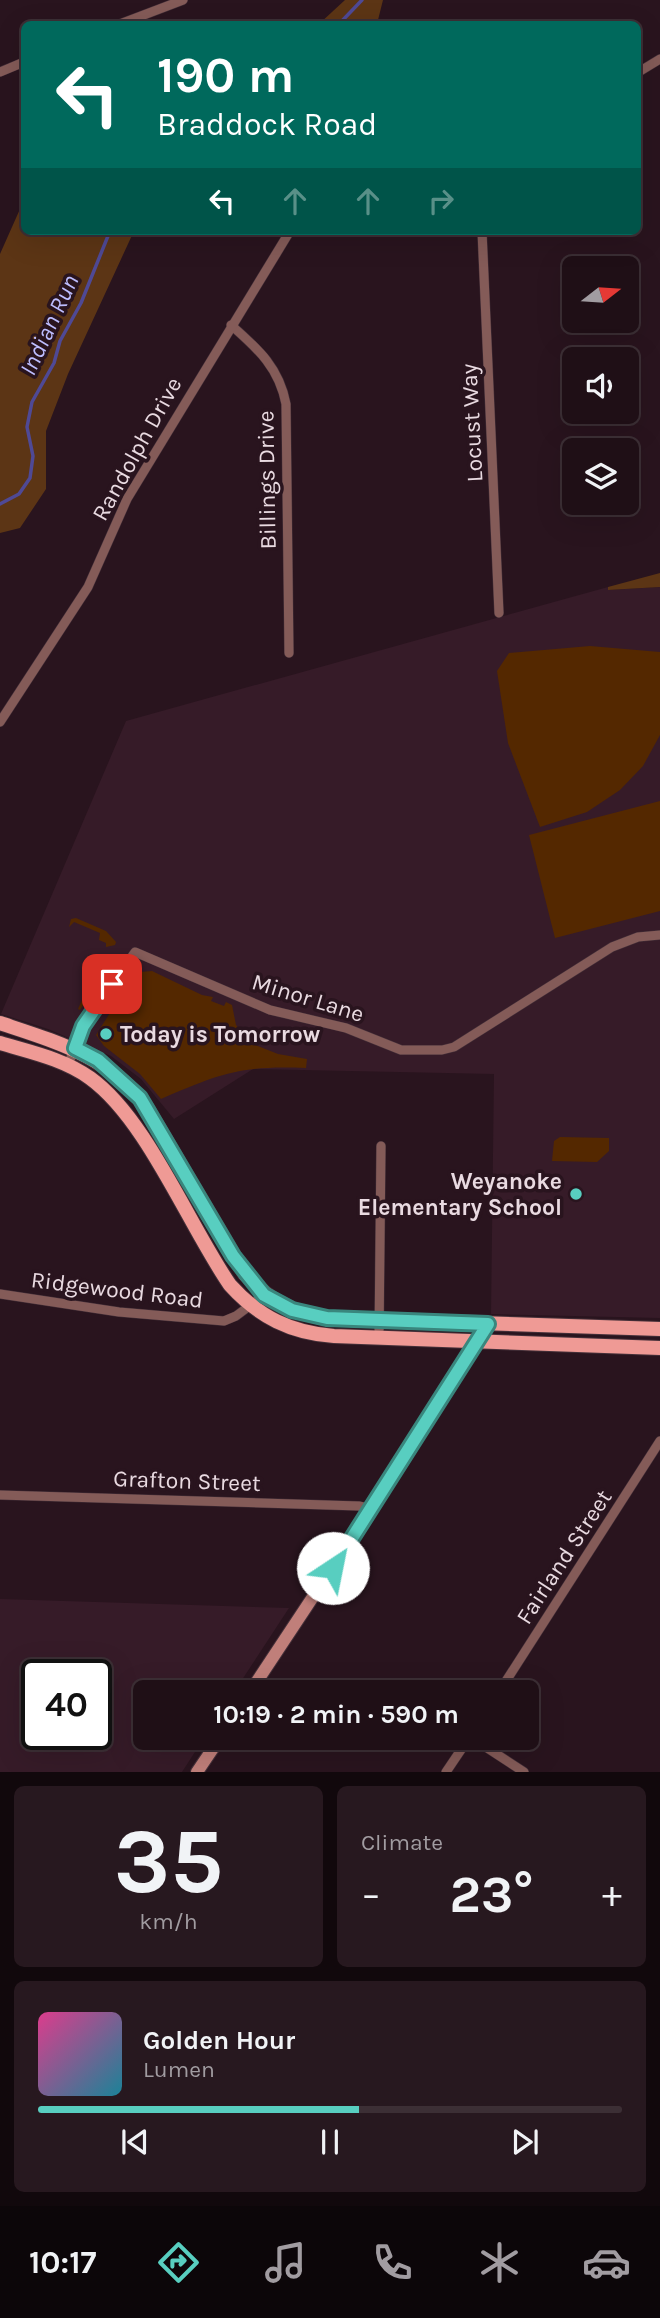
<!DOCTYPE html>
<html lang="en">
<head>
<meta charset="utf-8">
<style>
  :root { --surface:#1f0f16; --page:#27181f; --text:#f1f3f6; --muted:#a19ca1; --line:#3c2f35; --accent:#58cec0 }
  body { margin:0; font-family:Karla,sans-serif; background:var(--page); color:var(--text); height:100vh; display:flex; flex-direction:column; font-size:26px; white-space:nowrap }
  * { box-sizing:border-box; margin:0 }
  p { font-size:23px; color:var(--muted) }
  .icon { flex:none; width:38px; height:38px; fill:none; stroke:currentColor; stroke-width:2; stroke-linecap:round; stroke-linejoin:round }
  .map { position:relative; height:1772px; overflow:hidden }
  .details { display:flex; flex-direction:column; gap:14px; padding:14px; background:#11080c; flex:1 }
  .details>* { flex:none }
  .guide { position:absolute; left:21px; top:21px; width:620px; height:214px; border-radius:10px; box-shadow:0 7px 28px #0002,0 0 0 2px var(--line); background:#00695c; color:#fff; overflow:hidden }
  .needle { width:46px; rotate:73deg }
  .buttons { position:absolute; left:562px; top:256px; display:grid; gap:14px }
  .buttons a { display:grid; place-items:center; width:77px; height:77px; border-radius:10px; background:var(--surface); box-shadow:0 7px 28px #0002,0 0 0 2px var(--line); font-size:35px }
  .speed { position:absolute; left:21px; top:1659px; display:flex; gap:14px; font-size:35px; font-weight:700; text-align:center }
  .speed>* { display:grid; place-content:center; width:91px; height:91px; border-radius:50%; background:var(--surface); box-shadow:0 7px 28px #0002,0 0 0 2px var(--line); line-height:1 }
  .speed .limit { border:4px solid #111; border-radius:10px; background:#fff; color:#111 }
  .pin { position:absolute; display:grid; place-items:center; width:60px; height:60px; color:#fff; margin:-30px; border-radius:14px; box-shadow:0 4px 10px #0006 }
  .me { position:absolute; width:77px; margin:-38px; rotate:34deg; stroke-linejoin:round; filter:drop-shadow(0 0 5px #0008) }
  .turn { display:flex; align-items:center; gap:24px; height:147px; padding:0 21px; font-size:32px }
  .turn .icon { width:91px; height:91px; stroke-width:2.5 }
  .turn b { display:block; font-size:49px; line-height:60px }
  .lanes { display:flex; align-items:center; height:66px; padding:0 21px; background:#0003; justify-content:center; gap:35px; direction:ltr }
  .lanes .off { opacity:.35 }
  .big { font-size:52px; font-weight:700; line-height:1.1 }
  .details .tile { flex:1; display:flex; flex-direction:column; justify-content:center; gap:10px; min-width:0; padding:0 24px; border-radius:10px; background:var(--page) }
  .details .dial { align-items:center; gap:0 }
  .dial b { font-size:91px; line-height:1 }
  .song { display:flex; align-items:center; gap:21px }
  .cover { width:84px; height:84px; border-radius:10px; background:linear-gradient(135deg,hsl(330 70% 55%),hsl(190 70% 35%)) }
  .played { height:7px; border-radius:4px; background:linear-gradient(90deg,var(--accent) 55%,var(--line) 55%) }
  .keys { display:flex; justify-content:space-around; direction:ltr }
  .heat { display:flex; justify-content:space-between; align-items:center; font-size:38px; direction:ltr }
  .details .tiles { flex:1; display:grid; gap:14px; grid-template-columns:1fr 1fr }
  .tile:last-child { grid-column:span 2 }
  .trip { position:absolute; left:133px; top:1680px; width:406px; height:70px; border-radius:10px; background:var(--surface); box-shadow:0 7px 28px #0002,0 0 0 2px var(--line); font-weight:700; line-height:70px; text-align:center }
  .menu { display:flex; height:112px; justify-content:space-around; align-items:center; background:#0c0609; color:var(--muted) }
  .menu .icon { width:49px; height:49px }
  .menu .selected { color:var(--accent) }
  .menu b { font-size:32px; color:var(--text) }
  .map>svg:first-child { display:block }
  .built { fill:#361b28; fill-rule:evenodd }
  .green { fill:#542800 }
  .forest { fill:#5c3515 }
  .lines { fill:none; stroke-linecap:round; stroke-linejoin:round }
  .stream { stroke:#4f4995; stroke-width:3.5 }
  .street-casing { stroke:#443039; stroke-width:10 }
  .secondary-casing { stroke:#443039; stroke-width:14 }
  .primary-casing { stroke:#443039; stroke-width:16 }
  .street { stroke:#845b58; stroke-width:9 }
  .secondary { stroke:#c07f7a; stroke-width:12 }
  .primary { stroke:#ef9a95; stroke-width:14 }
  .route-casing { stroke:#39867d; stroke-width:18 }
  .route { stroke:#58cec0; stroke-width:12 }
  .poi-dot { fill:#58cec0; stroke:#29141e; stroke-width:2.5 }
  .labels { text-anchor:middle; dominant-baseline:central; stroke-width:7; stroke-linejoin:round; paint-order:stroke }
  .street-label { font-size:23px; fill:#e9dae1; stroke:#29141e }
  .poi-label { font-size:23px; font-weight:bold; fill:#e9dae1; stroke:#29141e; text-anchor:start }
  .water-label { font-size:24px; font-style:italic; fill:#bdbdfe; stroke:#29141e }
</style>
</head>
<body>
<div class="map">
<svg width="660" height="1772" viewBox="0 0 660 1772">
  <rect width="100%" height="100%" fill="#29141e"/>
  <g class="built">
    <polygon points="608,587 609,590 660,587 660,1318 491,1314 494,1074 253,1069 174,1119 141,1079 111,1056 48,1029 1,1014 126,721"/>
    <path d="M0,1599l289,9 -55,84h-89v46h59l-22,34h-182zM37,1675h59v59h-59z"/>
  </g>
  <g class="green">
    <polygon points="590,646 660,652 660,735 643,766 620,790 587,812 540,827 508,743 497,671 509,653"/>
    <polygon points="660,801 660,911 555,938 529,835"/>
    <polygon points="76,918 106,931 116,942 115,945 106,947 106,943 99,940 100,933 74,922 69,927 71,919"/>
    <polygon points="101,956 114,959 80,1010 78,1009"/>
    <path d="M152,971l50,24 11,2 -2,4 13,5 2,-4 6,3 4,20 6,7 -2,7 38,15 29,5 -1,9c-65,-3 -87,6 -145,31l-21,-25 -36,-28 -8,-11 36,-57 8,-6z"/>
    <polygon points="560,1137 609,1138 609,1151 597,1162 552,1161 554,1141"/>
  </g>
  <g class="forest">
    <polygon points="345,0 383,0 377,24 319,24"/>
    <polygon points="24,200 24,231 134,231 68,374 46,431 46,489 20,528 0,533 0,254"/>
    <polygon points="660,573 660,587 608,590 608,587"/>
  </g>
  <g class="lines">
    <g class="stream">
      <polyline points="339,24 362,0"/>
      <polyline points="0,504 19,494 30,478 33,456 27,427 32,402 54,363 60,341 81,303 110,231"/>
    </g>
    <defs>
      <g id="street">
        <polyline points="120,24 183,0"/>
        <polyline points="0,72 24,62"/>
        <polyline points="637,73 660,59"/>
        <polyline points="482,231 499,613"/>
        <path d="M231,325c27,24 48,42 55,79l3,249"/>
        <polyline points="0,722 88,587 127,499 290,231"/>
        <polyline points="68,1065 83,1026 135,952 270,1010 346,1028 401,1050 442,1050 454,1047 612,947 638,937 660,935"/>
        <polyline points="0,1294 119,1312 224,1321 236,1316 264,1295"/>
        <polyline points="379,1338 381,1146"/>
        <polyline points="0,1495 359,1506 372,1509"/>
        <polyline points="499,1692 660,1441"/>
        <polyline points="472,1738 524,1772"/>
        <polyline points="446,1772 469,1738"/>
      </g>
      <g id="secondary">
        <polyline points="250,1692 399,1467 488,1324"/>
        <polyline points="197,1772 220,1738"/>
      </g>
      <g id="primary">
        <path d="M0,1023c57,19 111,34 147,85l98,166c24,27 46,38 81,44l334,11"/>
        <path d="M0,1043c30,9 64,16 90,35 57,41 99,148 140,207 29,32 61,48 104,51l326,12"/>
      </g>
    </defs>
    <use href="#street" class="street-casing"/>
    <use href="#secondary" class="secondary-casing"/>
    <use href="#primary" class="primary-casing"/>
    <use href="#street" class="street"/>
    <use href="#secondary" class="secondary"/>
    <use href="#primary" class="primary"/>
  </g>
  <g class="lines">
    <defs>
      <polyline id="route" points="112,984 83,1026 75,1048 98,1060 140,1098 233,1256 264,1295 292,1310 327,1318 488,1324 333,1568"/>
    </defs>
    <use href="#route" class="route-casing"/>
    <use href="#route" class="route"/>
  </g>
  <g class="poi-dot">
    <circle cx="106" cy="1034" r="7"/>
    <circle cx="576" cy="1194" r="7"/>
  </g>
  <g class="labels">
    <g class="street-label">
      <text transform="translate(472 423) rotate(-93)">Locust Way</text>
      <text transform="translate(137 449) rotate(-61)">Randolph Drive</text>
      <text transform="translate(267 480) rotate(-91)">Billings Drive</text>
      <text transform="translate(308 998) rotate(17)">Minor Lane</text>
      <text transform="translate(117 1290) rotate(7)">Ridgewood Road</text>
      <text transform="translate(187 1481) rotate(2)">Grafton Street</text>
      <text transform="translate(564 1557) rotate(-57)">Fairland Street</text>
    </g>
    <g class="poi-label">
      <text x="120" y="1034">Today is Tomorrow</text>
      <text x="562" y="1181" text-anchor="end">Weyanoke<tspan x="562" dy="26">Elementary School</tspan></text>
    </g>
    <g class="water-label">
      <text transform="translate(49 325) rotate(-65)">Indian Run</text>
    </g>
  </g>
</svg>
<div class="buttons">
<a><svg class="needle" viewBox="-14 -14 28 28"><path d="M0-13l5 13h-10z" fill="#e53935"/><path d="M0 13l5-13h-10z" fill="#a19ca1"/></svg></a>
<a><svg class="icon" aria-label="sound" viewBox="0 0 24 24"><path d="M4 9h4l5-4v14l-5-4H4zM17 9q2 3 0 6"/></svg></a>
<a><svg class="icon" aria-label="layers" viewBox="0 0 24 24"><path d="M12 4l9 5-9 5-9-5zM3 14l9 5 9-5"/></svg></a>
</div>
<div class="speed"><div class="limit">40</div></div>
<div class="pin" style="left:112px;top:984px;background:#d93025"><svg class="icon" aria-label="arrive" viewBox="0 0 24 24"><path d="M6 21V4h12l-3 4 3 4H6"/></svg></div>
<svg class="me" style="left:333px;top:1568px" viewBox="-20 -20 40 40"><circle r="19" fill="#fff"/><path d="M0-13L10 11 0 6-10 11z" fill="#58cec0"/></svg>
<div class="trip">10:19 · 2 min · 590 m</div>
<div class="guide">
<div class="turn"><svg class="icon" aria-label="left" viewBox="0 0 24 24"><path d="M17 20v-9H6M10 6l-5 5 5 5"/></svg><div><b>190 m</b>Braddock Road</div></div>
<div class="lanes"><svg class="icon" aria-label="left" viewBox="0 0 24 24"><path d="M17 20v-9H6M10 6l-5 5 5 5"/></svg><svg class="icon off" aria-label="ahead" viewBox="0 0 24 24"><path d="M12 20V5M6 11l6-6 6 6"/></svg><svg class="icon off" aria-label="ahead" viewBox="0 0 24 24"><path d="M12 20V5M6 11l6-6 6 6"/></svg><svg class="icon off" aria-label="right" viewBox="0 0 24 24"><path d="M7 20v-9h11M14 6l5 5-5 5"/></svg></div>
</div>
</div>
<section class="details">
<div class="tiles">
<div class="tile dial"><b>35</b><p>km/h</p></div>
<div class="tile"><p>Climate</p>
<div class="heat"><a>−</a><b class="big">23°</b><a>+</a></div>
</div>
<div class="tile">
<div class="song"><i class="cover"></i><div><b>Golden Hour</b><p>Lumen</p></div></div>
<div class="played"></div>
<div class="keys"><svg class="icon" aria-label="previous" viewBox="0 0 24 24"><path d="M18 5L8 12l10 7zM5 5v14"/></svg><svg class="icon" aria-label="pause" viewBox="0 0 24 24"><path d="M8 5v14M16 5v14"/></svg><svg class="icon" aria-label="next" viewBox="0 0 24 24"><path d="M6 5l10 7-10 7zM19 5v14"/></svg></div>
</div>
</div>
</section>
<nav class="menu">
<b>10:17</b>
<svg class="icon selected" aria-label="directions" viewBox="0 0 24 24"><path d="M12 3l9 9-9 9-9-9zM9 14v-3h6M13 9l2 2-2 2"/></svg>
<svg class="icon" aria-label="music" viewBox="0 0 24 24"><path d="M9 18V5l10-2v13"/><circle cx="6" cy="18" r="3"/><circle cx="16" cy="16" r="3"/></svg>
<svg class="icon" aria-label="phone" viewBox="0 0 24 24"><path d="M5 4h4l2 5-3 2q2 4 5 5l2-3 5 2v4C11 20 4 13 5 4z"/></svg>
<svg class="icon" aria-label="climate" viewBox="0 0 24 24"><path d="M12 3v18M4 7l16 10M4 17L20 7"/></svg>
<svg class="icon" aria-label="car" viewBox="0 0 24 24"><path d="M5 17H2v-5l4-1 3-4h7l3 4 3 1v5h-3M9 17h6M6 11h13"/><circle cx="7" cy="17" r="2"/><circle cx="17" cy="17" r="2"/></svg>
</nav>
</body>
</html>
